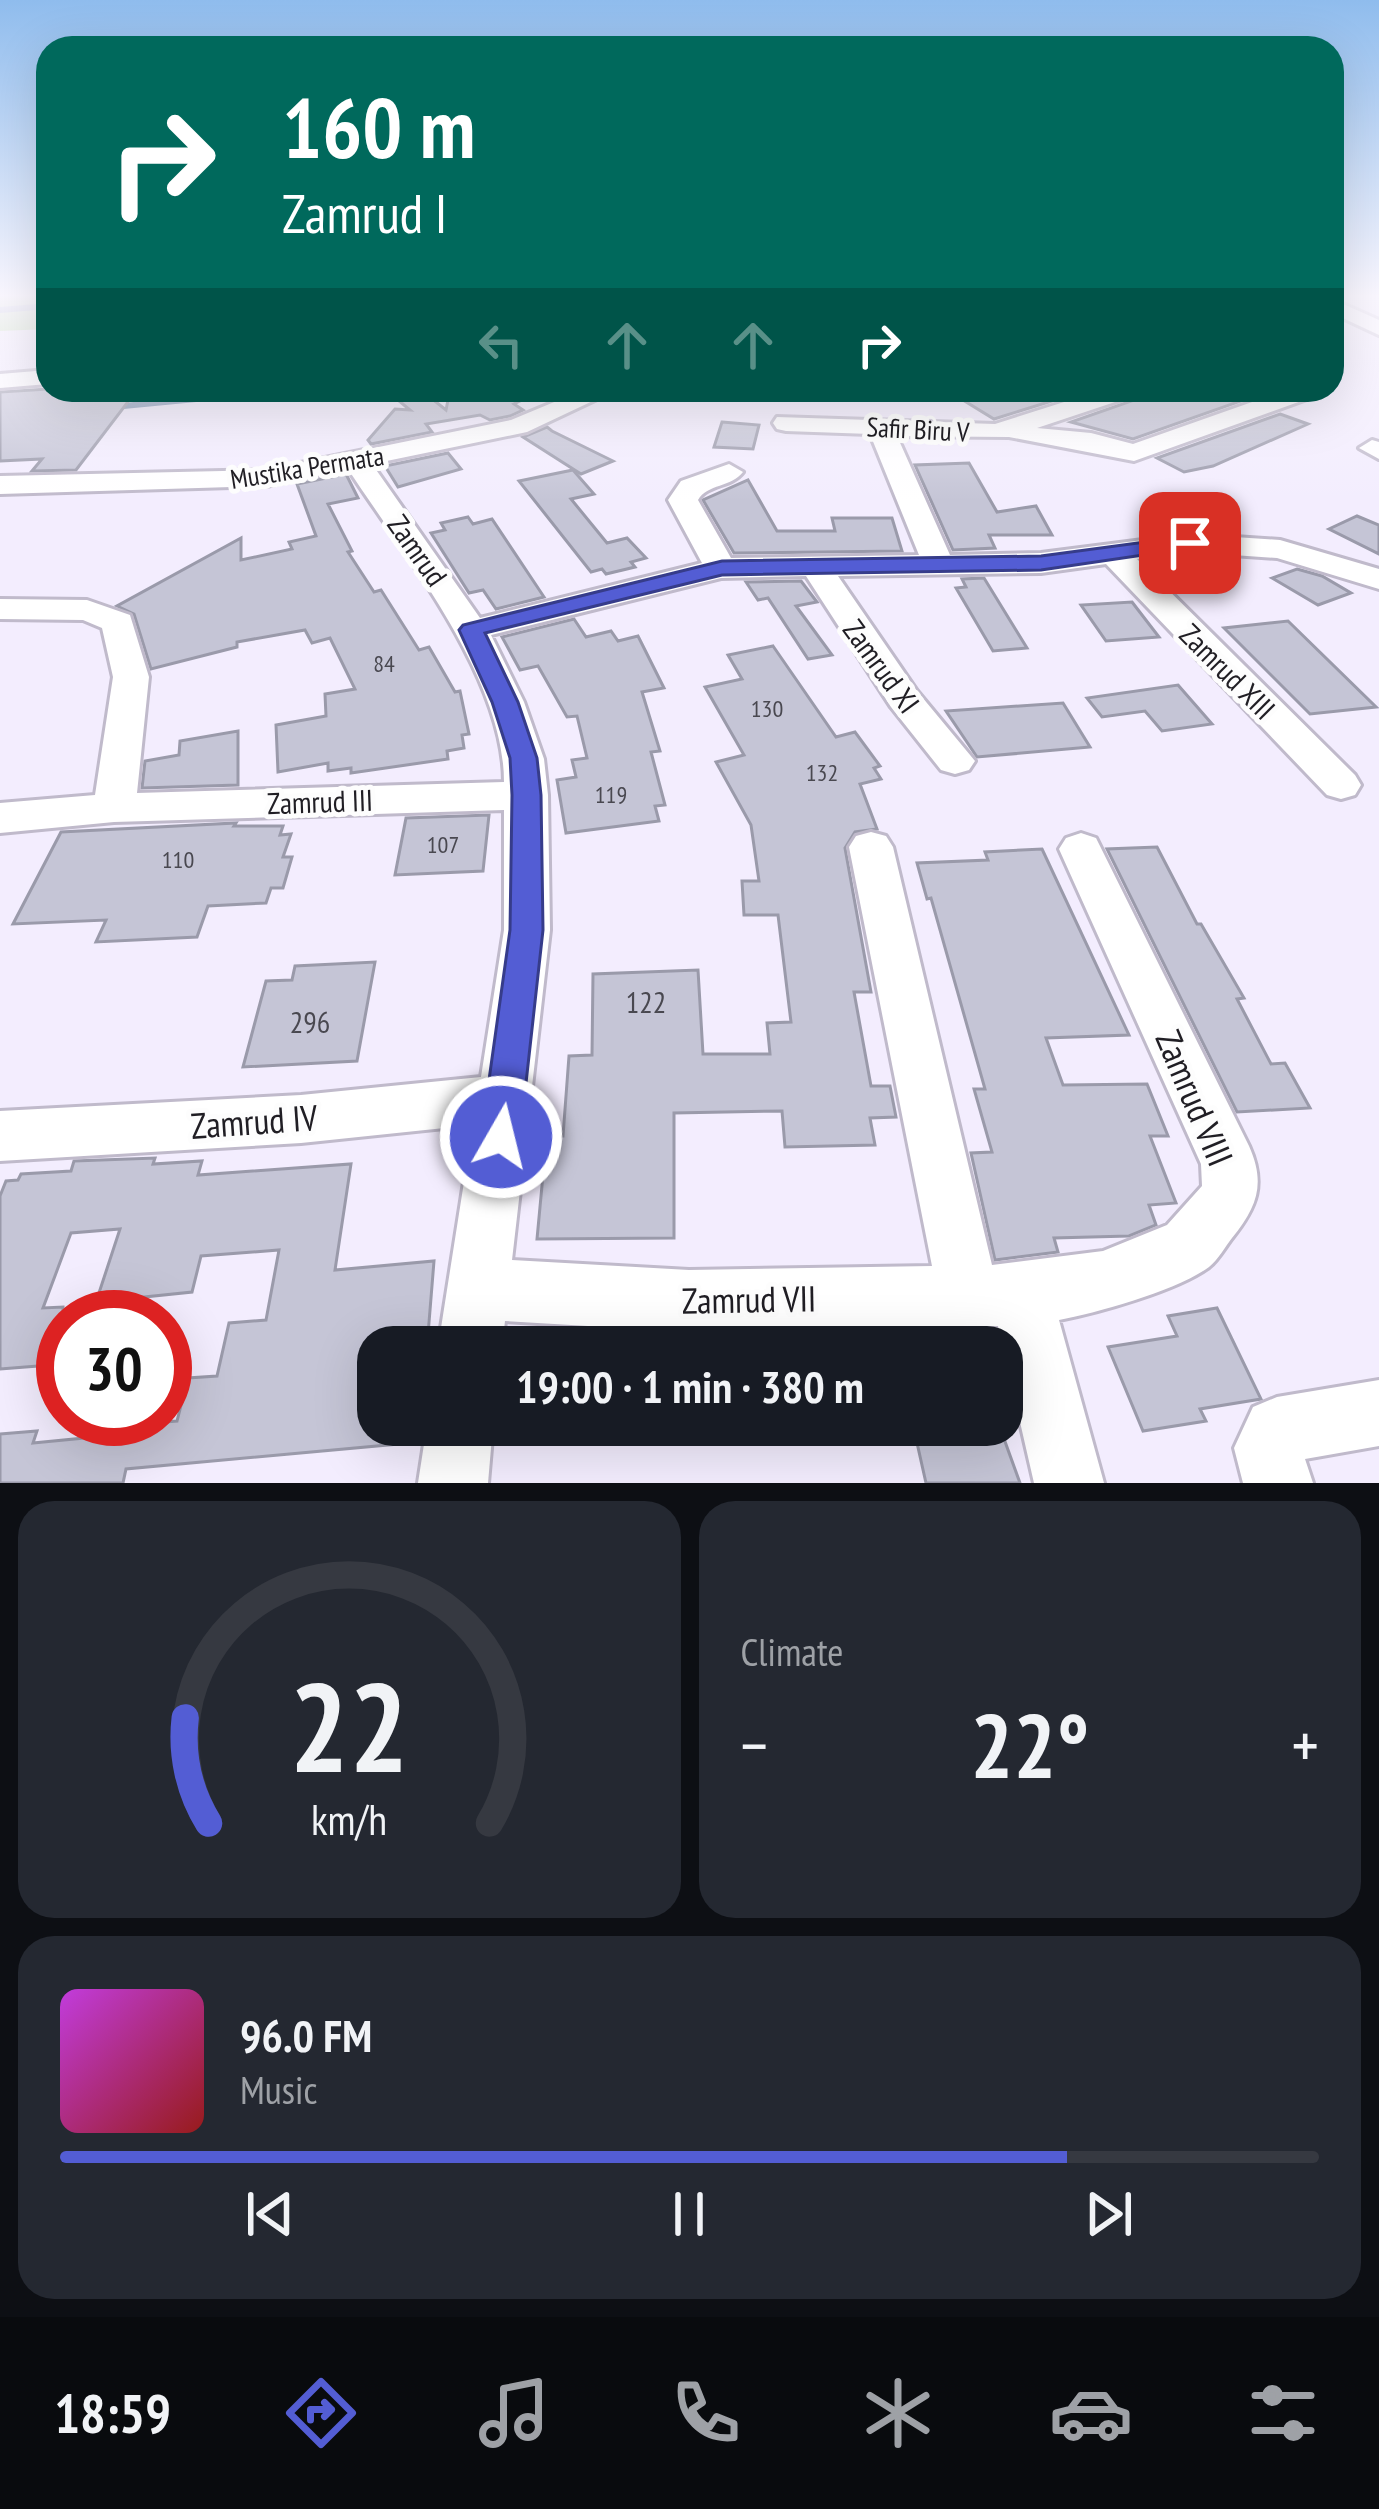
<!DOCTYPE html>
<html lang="en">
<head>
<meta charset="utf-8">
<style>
  :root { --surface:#171b24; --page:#242831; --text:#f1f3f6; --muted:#9ea1a6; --line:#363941; --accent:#535dd4 }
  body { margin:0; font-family:"PT Sans Narrow",sans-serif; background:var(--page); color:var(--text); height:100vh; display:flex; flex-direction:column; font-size:45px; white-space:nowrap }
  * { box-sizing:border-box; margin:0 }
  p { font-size:39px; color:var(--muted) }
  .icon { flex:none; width:66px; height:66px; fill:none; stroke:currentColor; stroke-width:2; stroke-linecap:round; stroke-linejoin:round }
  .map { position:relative; height:1483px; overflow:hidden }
  .details { display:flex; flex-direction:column; gap:18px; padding:18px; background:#0d0f14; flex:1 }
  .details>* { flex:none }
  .top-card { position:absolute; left:36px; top:36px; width:1308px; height:366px; border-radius:36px; box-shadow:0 12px 48px #0002; background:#00695c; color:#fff; overflow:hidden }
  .speed { position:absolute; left:36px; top:1290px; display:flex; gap:24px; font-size:60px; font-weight:700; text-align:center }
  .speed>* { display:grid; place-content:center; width:156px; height:156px; border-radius:50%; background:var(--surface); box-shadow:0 12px 48px #0002; line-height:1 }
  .speed .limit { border:18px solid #d22; background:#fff; color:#111 }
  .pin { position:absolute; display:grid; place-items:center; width:102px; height:102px; color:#fff; margin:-51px; border-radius:24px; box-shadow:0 6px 18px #0006 }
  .me { position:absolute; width:132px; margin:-66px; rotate:8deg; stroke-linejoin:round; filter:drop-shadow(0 0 9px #0008) }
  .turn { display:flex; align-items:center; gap:42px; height:252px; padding:0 48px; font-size:54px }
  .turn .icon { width:156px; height:156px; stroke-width:2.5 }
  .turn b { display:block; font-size:84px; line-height:102px }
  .lanes { display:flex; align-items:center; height:114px; padding:0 48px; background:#0003; justify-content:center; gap:60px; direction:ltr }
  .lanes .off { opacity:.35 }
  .big { font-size:90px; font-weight:600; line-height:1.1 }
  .details .card { flex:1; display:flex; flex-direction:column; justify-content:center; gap:18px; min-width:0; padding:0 42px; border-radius:36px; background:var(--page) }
  .details .dial { align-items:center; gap:0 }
  .dial svg { height:312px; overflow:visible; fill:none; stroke:var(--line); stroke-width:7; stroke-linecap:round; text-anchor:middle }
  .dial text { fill:var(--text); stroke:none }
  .song { display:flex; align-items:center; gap:36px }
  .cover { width:144px; height:144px; border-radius:18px; background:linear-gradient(135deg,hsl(290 70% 55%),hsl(0 70% 35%)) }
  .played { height:12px; border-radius:6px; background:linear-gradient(90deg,var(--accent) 80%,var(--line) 80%) }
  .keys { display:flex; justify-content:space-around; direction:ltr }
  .heat { display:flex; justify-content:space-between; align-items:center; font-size:66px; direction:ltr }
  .details .tiles { flex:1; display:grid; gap:18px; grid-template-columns:1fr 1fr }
  .card:last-child { grid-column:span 2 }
  .trip { position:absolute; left:357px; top:1326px; width:666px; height:120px; border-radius:36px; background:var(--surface); box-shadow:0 12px 48px #0002; font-weight:600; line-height:120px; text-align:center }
  .tab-bar { display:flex; height:192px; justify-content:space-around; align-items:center; background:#090b0e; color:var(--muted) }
  .tab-bar .icon { width:84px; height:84px }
  .tab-bar .current { color:var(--accent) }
  .tab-bar b { font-size:54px; color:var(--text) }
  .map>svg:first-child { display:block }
  .green { fill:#bee1a7 }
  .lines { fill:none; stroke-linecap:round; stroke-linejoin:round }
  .stream { stroke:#8196b6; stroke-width:6 }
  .building { fill:#c5c5d6; stroke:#9a9aaa; stroke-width:3 }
  .minor-casing { stroke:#c0bacb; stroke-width:6 }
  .minor { fill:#fff; fill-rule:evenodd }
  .route { fill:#535dd4; stroke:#363c8a; stroke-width:3 }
  .labels { text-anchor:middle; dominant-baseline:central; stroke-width:10; stroke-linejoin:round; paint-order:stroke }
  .number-label { font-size:24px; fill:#494850 }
  .far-street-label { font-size:27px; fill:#201e24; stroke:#fdfdfd }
  .street-label { font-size:30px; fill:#201e24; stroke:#fdfdfd }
  .near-number-label { font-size:30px; fill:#494850 }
  .near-street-label { font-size:36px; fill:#201e24; stroke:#fdfdfd }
</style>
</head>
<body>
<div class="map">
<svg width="1379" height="1483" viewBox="0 0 1379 1483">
  <rect width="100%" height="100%" fill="#f3edfe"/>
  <polygon class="green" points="0,294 48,294 48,329 0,331"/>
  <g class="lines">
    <g class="stream">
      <polyline points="0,310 48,306"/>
      <polyline points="113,407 291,390"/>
    </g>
  </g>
  <g class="building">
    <polygon points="48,389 48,390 137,390 76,470 32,471 42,459 0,461 0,392"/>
    <polygon points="386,390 421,390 446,410 450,390 542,390 514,404 523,410 510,416 490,420 480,415 426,424 432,432 371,444 368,440 395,409 410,410"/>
    <polygon points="1002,390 1087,390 994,419 963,400"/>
    <polygon points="1143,390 1272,390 1133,439 1071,422 1137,399"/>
    <polygon points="1280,414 1308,424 1213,466 1184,472 1157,458"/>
    <polygon points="722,422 759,425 753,449 714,447"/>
    <polygon points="547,427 552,431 613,461 581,474 523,437"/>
    <polygon points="448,453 461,469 398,487 385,466"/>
    <polygon points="969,463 997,512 1036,506 1052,535 989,535 995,548 953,550 915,465"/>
    <polygon points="573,470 594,494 571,499 607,543 627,538 646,558 631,562 635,567 606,574 602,569 591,572 519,481"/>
    <polygon points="346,474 358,498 328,504 352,551 348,552 374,592 381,590 419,650 429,647 455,692 460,691 469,734 462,735 464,748 447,751 448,759 351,773 351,768 328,771 328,763 278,772 276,725 326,716 325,694 355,689 330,638 312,643 305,630 237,642 237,647 151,669 134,614 117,606 241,538 241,560 292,549 289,542 316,536 297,484"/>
    <polygon points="748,480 777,531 835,531 832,518 892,518 902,551 734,553 703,500"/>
    <polygon points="1357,516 1379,525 1379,554 1329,529"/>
    <polygon points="468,517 473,524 492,519 544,597 496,609 483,590 469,593 431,533 445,530 441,523"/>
    <polygon points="1297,569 1322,576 1351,593 1318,605 1272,578"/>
    <polygon points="984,578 1027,648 993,651 956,588 966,587 962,579"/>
    <polygon points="801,581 817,602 796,606 832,655 808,659 768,598 758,600 746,582"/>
    <polygon points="1132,602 1159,637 1106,641 1081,605"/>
    <polygon points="574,619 586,637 611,631 618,641 638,636 664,688 642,692 660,751 651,752 665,805 655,806 659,821 566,833 557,780 576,777 572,760 587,758 577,716 567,717 538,666 520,670 502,637"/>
    <polygon points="1288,621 1376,707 1310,714 1224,628"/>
    <polygon points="773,646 836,737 855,732 880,766 874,768 881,779 860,784 877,829 855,832 845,848 871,992 854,992 871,1086 890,1086 896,1117 870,1118 875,1145 785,1147 782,1111 674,1113 674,1238 537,1239 543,1175 526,1175 531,1136 563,1136 569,1056 592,1055 593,974 698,970 703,1054 770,1054 767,1023 791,1022 778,915 744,915 742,881 759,881 751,825 716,762 744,755 705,687 742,679 728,655"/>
    <polygon points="1178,685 1212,724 1162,731 1145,711 1102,717 1087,698"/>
    <polygon points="1063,703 1090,747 977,757 946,711"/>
    <polygon points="238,731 238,785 142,788 145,761 179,755 180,741"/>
    <polygon points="489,815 483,871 395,875 406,818"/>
    <polygon points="236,823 234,826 283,826 280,835 291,834 283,857 292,857 283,888 271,888 266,903 208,906 197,937 96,942 106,920 13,924 61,832"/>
    <polygon points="1157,847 1197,924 1201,924 1244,998 1237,999 1271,1064 1285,1063 1310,1108 1237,1112 1107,849"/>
    <polygon points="1042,849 1129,1035 1046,1038 1063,1085 1147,1084 1168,1136 1150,1136 1176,1203 1149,1205 1156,1225 1129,1236 1054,1238 1058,1252 995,1260 971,1153 992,1152 974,1089 985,1089 931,898 927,899 917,863 988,860 985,852"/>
    <polygon points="375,962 357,1061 243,1067 266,981 292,980 295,966"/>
    <polygon points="155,1158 153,1164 202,1161 198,1175 351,1164 335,1270 434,1261 427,1347 378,1347 378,1425 422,1425 420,1442 126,1469 123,1483 0,1483 0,1434 37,1431 33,1443 94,1437 97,1427 177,1421 188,1378 217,1376 229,1323 266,1320 279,1250 201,1256 192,1292 96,1302 120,1229 71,1233 43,1308 63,1307 63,1364 0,1369 0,1196 6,1181 18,1180 21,1174 71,1171 74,1161"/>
    <polygon points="1217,1308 1261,1399 1200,1409 1206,1421 1143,1431 1108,1347 1177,1336 1168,1316"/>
    <polygon points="913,1425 999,1425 1020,1483 926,1483"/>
  </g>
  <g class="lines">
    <defs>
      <g id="minor">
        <polygon points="1332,299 1379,320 1379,335 1332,313"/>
        <polygon points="48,370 48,384 0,388 0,374"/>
        <path d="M583,390h33l-89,42 -155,32 108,154 222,-55 -34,-63 13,-19 48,-17 14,8c-11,15 -36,12 -45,28l33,58 188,-3 -49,-121 -84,-3 -9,-2 -4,-6 4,-6 218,7 107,-34h37l-3,5 -99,33 54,5 42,11 153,-54h35l-3,5 -184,66 -125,-24 -112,-1 53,119 91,-2 149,-19 90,6 99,29v20l-102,-31 -87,-6 -53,7 218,216 6,10 -6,10 -14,4 -14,-4 -221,-231 -65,9 -203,3 79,115 58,70 -6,9 -14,4 -14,-4 -50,-63 -85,-131 -85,2 -230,57 33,67 20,57 4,36 2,135 -38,330 177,10 243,-4 -83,-419 7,-11 15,-4 15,4 7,11 99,418 111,-14 64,-26 35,-39 -1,-22 -142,-315 7,-11 15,-5 15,5 153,308c17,38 8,61 -17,92 -7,9 -14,22 -23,29 -31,23 -112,46 -150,53l45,163h-70l-36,-157 -309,6 -184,-11 -3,26h-64l35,-222 -172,18 -301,18v-50l301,-16 180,-18 23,-147v-120l-390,12 -114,11v-30l95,-8 18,-118 -11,-49 -19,-8 -83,-1v-20l87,1 43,15 19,62 -12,116 367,-11c0,-106 -100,-227 -156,-313l-82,17 -266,8v-18l266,-6 245,-50z"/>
        <polygon points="1372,440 1379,442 1379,459 1359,448"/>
        <polygon points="1379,1380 1379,1446 1305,1459 1313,1483 1243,1483 1234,1448 1253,1407 1277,1397"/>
        <polygon points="427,1425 493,1425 488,1483 418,1483"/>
      </g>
    </defs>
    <use href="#minor" class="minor-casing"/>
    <use href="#minor" class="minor"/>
  </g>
  <linearGradient id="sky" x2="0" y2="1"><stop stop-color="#8fbced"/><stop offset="0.59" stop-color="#faf7ff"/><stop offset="1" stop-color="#faf7ff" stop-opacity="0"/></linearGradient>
  <rect width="1379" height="501" fill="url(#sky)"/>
  <polygon class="route" points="1190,536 1198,538 1198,547 1041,570 722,575 485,633 518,702 537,758 541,795 543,930 520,1137 514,1149 501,1154 487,1149 481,1137 510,930 512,795 510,758 492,702 459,630 463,625 722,561 1041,556"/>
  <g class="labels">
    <g class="number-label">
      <text x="384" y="663">84</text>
      <text x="767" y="708">130</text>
      <text x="822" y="772">132</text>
      <text x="611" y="794">119</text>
      <text x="443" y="844">107</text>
      <text x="178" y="859">110</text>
    </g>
    <g class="far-street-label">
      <text transform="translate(918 429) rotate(3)">Safir Biru V</text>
      <text transform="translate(307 467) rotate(-9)">Mustika Permata</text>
    </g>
    <g class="street-label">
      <text transform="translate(418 550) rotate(55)">Zamrud</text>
      <text transform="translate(882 666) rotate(54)">Zamrud XI</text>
      <text transform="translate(1228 671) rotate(45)">Zamrud XIII</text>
      <text transform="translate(320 801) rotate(-2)">Zamrud III</text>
    </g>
    <g class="near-number-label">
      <text x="646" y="1001">122</text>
      <text x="310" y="1021">296</text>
    </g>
    <g class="near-street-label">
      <text transform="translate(1195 1098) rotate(67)">Zamrud VIII</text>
      <text transform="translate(254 1121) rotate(-4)">Zamrud IV</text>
      <text transform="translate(749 1299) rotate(-1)">Zamrud VII</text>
    </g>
  </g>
</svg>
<div class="speed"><div class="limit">30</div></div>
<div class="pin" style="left:1190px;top:543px;background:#d93025"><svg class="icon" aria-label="arrive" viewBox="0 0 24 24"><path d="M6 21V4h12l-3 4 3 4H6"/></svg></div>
<svg class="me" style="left:501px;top:1137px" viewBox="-20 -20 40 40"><circle r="17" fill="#535dd4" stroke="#fff" stroke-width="3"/><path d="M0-11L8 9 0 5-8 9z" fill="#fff"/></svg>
<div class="trip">19:00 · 1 min · 380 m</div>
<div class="top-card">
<div class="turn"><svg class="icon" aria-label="right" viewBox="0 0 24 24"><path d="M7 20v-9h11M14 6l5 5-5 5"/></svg><div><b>160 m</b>Zamrud I</div></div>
<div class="lanes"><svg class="icon off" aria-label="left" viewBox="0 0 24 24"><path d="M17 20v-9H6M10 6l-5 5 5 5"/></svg><svg class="icon off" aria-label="ahead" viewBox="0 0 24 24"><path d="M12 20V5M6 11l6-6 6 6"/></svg><svg class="icon off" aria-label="ahead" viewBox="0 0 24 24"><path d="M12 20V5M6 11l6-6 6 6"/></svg><svg class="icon" aria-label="right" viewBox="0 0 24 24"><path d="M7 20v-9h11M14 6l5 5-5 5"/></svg></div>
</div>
</div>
<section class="details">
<div class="tiles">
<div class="card dial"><svg viewBox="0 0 100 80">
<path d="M14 69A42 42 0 1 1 86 69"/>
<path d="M14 69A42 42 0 0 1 8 42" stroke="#535dd4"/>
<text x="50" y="56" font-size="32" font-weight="700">22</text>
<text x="50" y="72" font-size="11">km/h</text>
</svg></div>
<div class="card"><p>Climate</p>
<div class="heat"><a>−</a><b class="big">22°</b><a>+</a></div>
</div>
<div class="card">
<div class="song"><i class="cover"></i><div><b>96.0 FM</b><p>Music</p></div></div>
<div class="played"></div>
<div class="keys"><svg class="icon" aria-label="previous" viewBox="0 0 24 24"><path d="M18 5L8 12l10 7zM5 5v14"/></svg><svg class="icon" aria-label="pause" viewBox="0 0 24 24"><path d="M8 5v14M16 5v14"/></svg><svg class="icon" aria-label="next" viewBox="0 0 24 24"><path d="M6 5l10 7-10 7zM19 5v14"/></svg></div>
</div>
</div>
</section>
<nav class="tab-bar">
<b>18:59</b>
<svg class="icon current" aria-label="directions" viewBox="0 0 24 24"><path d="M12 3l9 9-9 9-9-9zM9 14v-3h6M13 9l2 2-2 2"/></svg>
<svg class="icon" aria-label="music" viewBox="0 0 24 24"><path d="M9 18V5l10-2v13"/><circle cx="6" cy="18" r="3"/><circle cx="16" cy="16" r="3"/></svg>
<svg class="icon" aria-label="phone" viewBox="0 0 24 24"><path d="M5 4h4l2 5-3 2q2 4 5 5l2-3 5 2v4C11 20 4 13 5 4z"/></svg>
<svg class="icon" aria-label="climate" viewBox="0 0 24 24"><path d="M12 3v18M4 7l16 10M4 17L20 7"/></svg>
<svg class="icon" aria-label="car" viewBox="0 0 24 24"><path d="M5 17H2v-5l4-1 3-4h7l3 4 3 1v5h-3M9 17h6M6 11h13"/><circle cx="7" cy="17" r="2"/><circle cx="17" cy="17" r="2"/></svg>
<svg class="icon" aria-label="filters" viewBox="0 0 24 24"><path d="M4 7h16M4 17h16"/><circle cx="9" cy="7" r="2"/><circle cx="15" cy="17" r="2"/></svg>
</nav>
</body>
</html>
